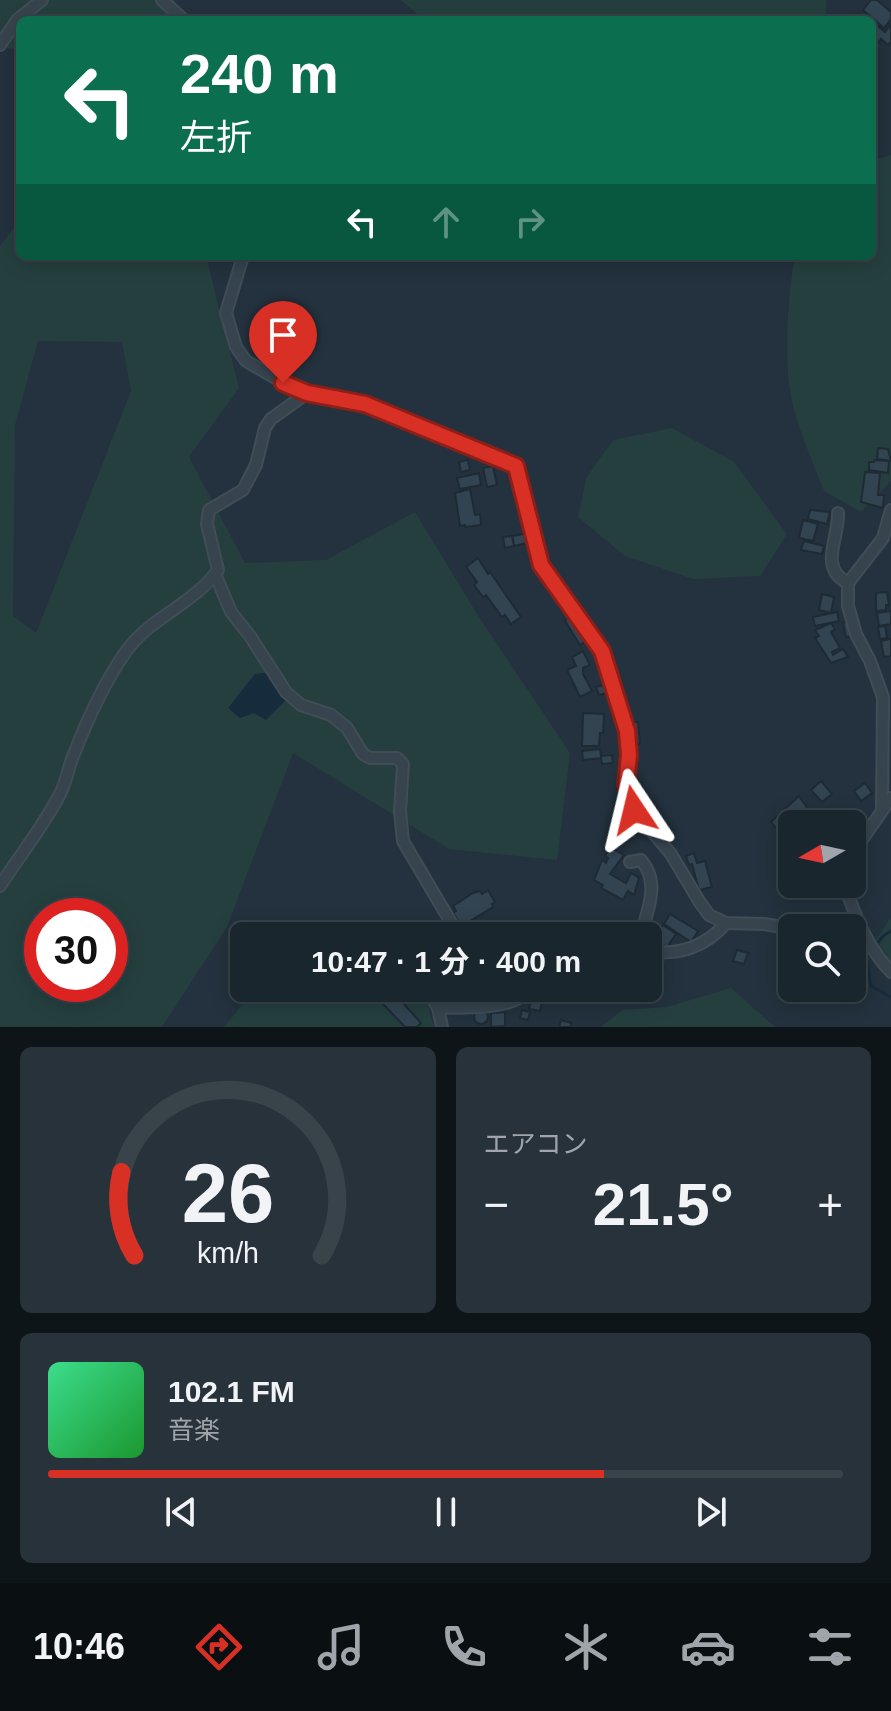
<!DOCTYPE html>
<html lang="ja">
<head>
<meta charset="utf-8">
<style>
  :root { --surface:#1a262e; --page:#27323a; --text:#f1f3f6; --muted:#9fa5aa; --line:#38434a; --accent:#d93025 }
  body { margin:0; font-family:Arial,"Noto Sans JP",sans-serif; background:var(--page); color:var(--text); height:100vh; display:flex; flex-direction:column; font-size:30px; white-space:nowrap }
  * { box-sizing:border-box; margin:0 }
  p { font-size:26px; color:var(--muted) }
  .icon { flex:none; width:44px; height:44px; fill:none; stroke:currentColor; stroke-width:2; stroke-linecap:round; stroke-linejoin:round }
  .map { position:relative; height:1027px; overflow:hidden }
  .panel { display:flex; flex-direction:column; gap:20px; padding:20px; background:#0e1519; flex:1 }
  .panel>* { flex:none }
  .hud { position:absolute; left:16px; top:16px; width:860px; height:244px; border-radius:12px; box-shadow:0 4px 20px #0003,0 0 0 2px var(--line); background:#0b6e4f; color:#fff; overflow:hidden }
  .needle { width:52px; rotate:261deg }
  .tools { position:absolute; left:778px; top:810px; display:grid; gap:16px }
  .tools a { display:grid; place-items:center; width:88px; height:88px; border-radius:12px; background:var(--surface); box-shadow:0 4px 20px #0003,0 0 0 2px var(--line); font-size:40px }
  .speed { position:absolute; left:24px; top:898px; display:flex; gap:16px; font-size:40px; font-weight:700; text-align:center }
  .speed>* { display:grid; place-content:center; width:104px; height:104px; border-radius:50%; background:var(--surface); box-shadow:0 4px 20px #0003,0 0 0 2px var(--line); line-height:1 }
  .speed .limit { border:12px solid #d22; background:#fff; color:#111 }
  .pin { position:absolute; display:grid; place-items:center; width:68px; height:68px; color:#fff; margin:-82px -34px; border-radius:50% 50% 50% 0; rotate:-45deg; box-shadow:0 0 8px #0007 }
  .pin .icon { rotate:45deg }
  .me { position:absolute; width:88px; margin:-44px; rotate:350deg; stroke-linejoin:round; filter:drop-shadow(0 0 6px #0008) }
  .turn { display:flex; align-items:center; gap:28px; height:168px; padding:0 32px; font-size:36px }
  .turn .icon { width:104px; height:104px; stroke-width:2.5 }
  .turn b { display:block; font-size:56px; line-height:68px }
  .lanes { display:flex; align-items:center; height:76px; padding:0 32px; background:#0003; justify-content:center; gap:40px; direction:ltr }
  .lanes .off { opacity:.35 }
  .big { font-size:60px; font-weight:700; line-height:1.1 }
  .panel .card { flex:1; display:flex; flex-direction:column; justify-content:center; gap:12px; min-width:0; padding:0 28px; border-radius:12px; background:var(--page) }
  .panel .dial { align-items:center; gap:0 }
  .dial svg { height:208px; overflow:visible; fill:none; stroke:var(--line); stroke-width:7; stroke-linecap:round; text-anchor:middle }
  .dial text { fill:var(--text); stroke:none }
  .song { display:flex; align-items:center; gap:24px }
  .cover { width:96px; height:96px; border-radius:12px; background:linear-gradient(135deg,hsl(150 70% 55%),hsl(130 70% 35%)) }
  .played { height:8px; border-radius:4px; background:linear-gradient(90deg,var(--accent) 70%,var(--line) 70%) }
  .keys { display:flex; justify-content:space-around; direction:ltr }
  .heat { display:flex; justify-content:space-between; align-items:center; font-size:44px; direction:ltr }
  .panel .tiles { flex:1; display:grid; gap:20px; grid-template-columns:1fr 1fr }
  .card:last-child { grid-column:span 2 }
  .trip { position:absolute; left:230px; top:922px; width:432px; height:80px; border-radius:12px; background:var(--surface); box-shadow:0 4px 20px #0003,0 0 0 2px var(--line); font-weight:700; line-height:80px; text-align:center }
  .tab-bar { display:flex; height:128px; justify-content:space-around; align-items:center; background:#0a0f12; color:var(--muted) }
  .tab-bar .icon { width:56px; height:56px }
  .tab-bar .current { color:var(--accent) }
  .tab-bar b { font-size:36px; color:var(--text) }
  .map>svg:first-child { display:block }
  .green { fill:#253f3f; fill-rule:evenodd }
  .water { fill:#162b3c }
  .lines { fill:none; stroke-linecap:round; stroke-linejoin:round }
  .stream { stroke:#162b3c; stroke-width:3 }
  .building { fill:#324452; stroke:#1e2b35; stroke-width:2 }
  .street-casing { stroke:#404d57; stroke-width:14 }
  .street { stroke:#37444e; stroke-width:10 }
  .route-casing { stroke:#8d1f18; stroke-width:20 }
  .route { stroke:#d93025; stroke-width:14 }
</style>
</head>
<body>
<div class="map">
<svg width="891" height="1027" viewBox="0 0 891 1027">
  <rect width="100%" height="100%" fill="#23323e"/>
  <g class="green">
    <polygon points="0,0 175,0 178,20 20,20 20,49 0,48"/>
    <polygon points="401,0 826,0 826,20 424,20"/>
    <path d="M891,155v326l-30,31 -37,-21c-14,-37 -34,-78 -36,-118 -2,-38 0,-80 7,-117h77v-95z"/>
    <path d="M20,220v36h186l33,132 -50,69 56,106 81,-3 89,-48 62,102 93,139 -13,107 -108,-11 -156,-96 -66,174 -65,100h-162v-781zM38,341l84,1 9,49 -95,242 -23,-17 2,-191zM42,916h68v68h-68z"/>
    <polygon points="672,428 734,462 787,534 760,576 693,579 625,556 578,517 586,478 613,440"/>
    <polygon points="891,917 891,962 876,940"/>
    <polygon points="256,988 360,988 426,998 434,1027 224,1027"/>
    <polygon points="731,988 775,1027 601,1027 622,1010 667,1007"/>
  </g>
  <polygon class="water" points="270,672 287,699 266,720 254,713 240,718 228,708 255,674"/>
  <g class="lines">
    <polyline class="stream" points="891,931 883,936 866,958 871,986 891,997"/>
  </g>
  <g class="building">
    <polygon points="871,0 877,0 891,12 891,19 884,28 863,10"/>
    <polygon points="872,21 885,32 891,24 891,42 888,45 881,39 879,42 872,37"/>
    <polygon points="878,448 888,449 891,461 877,459"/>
    <polygon points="468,460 470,470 461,472 459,462"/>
    <polygon points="875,460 889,461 888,473 869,470 869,462 874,462"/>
    <polygon points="493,466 497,485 487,487 483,468"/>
    <polygon points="865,472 880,473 878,495 884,495 883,508 861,502"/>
    <polygon points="479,473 481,485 460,489 457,478"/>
    <polygon points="470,489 475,515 480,514 481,525 465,527 465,525 460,526 455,493"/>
    <polygon points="810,510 830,512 827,524 808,519"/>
    <polygon points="803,520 818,524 813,541 799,538"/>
    <polygon points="524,534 527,543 514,546 512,536"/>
    <polygon points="512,536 514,546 505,548 503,537"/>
    <polygon points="804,541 824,546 822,554 801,550"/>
    <polygon points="478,558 488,574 490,572 521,617 511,624 505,615 502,617 486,595 483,597 474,585 477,582 466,567"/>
    <polygon points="887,592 889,605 886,605 886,610 876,611 876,593"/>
    <polygon points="822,594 834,597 831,613 819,610"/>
    <polygon points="891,611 891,624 879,626 877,613"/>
    <polygon points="837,612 839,621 815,626 813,617"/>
    <polygon points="568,616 587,640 580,645 565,621"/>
    <polygon points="848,621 851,636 846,637 843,623"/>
    <polygon points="831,623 835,629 831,632 840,648 832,652 833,655 843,649 848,657 831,663 815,638 819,636 815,630"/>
    <polygon points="885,626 887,638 880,639 878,627"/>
    <polygon points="891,639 891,656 884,657 881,641"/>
    <polygon points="583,651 590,665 583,668 583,674 592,691 580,697 567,670 576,666 572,657"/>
    <polygon points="604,685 607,693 599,695 596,687"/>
    <polygon points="583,713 604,714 603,733 600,733 599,746 582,746"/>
    <polygon points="631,722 638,722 640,744 634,745"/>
    <polygon points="600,749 601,756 612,755 613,763 602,764 601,758 583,760 582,751"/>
    <polygon points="821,781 832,794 822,802 811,790"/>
    <polygon points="865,783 872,793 861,801 854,791"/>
    <polygon points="799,796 810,812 797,824 792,824 792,829 784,837 771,822"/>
    <polygon points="610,847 624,855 610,874 626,883 631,873 639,878 634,895 628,891 623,900 601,888 603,885 594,880 602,860 606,863 608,858 605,856"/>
    <polygon points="694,853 697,863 705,861 712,887 699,890 692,864 689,865 686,856"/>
    <polygon points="488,890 495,902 492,904 493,907 472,920 482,930 473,936 468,928 465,930 458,921 453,913 456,911 453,906 473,893 480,891 482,894"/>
    <polygon points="670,914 698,931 691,942 664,924"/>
    <polygon points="663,925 676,934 667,947 654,939"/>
    <polygon points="787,941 790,947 792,947 792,964 785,967 777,945"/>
    <polygon points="737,950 748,953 744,964 733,961"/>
    <polygon points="659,957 664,968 648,978 648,962"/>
    <polygon points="394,993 421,1023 417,1027 405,1027 383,1004"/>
    <polygon points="532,995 543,997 540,1011 529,1009"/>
    <circle cx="481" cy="1017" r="7"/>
    <polygon points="522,1010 530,1012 528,1020 520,1018"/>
    <polygon points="505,1012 505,1026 491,1027 491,1013"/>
    <polygon points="561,1020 571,1023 571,1027 559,1027"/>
  </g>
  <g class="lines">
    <defs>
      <g id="street">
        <polyline points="162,0 184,20"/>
        <polyline points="0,45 17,20 42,0"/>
        <polyline points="243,256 226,313 236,347 246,361 289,386 307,393 365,404 516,466 541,565 602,651 627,731 629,755 626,784 634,810 671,854 699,901 709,915 726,923 764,924 788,928 858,923"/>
        <path d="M838,513c1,26 -20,55 10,70"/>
        <polyline points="215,574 231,612 250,636 286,692 301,705 331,715 347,728 363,754 370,758 397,758 403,764 400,811 403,841 459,936"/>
        <polyline points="882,810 883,697 870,661 856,634 848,606 848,583 883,538 891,510"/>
        <polyline points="852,854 891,798"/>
        <path d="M630,862l11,-2c20,23 6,50 0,76"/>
        <path d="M845,884c9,32 23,64 46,88"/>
        <path d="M0,886c20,-31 43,-59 60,-92 7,-13 8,-27 14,-40 14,-36 30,-72 53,-104 24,-33 67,-46 91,-80l-11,-46 2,-14 34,-20 13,-25 9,-37 6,-9 36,-26"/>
        <path d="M648,951c30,5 58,-4 78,-28"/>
        <path d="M411,988c14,0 20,8 27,20"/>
        <polyline points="459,1007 459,988"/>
        <path d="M442,1027l-4,-19c23,-1 80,3 91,-20"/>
      </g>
    </defs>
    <use href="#street" class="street-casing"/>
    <use href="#street" class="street"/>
  </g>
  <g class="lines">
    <defs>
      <polyline id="route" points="283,383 307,393 365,404 516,466 541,565 602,651 627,731 629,755 626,784 634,810"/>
    </defs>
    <use href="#route" class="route-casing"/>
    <use href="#route" class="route"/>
  </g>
</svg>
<div class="tools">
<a><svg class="needle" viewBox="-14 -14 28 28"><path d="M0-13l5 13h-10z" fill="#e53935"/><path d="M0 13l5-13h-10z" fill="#9fa5aa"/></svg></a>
<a><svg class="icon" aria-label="search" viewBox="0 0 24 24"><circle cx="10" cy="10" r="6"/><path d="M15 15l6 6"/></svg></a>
</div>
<div class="speed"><div class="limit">30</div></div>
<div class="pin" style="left:283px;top:383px;background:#d93025"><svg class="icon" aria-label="arrive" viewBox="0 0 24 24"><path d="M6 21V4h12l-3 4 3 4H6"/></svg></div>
<svg class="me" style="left:634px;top:810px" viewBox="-20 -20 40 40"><path d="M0-17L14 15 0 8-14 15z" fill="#d93025" stroke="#fff" stroke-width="4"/></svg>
<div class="trip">10:47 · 1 分 · 400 m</div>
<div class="hud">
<div class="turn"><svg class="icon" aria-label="left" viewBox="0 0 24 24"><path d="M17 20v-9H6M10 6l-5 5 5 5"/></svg><div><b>240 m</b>左折</div></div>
<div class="lanes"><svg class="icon" aria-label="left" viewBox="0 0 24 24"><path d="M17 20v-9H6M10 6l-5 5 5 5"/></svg><svg class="icon off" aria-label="ahead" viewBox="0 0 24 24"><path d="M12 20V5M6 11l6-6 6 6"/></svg><svg class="icon off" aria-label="right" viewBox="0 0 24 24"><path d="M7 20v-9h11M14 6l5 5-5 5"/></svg></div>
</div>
</div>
<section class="panel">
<div class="tiles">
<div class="card dial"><svg viewBox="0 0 100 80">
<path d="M14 69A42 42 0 1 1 86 69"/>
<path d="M14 69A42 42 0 0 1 9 37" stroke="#d93025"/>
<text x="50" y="56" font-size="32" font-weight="700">26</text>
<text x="50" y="72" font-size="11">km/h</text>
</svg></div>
<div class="card"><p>エアコン</p>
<div class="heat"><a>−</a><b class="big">21.5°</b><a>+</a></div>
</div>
<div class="card">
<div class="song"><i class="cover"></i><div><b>102.1 FM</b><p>音楽</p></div></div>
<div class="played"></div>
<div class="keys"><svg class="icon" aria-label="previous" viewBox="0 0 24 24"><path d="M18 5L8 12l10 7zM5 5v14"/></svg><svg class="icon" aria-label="pause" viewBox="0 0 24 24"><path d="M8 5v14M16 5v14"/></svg><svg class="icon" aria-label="next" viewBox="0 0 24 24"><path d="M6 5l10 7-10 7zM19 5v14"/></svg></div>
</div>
</div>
</section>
<nav class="tab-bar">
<b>10:46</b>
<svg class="icon current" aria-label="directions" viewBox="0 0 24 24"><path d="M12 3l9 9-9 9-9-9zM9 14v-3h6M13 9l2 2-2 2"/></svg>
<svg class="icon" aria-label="music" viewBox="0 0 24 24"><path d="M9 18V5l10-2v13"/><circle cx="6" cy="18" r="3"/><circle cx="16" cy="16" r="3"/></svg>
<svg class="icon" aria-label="phone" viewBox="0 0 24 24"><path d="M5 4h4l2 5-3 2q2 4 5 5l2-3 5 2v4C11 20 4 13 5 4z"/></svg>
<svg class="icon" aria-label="climate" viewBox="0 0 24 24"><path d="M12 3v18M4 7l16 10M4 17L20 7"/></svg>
<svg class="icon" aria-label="car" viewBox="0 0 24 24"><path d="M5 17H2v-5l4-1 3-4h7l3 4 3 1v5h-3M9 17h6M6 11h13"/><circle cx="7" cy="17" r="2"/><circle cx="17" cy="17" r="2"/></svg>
<svg class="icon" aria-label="filters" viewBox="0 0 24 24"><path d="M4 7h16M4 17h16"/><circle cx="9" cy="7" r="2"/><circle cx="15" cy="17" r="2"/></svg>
</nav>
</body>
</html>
